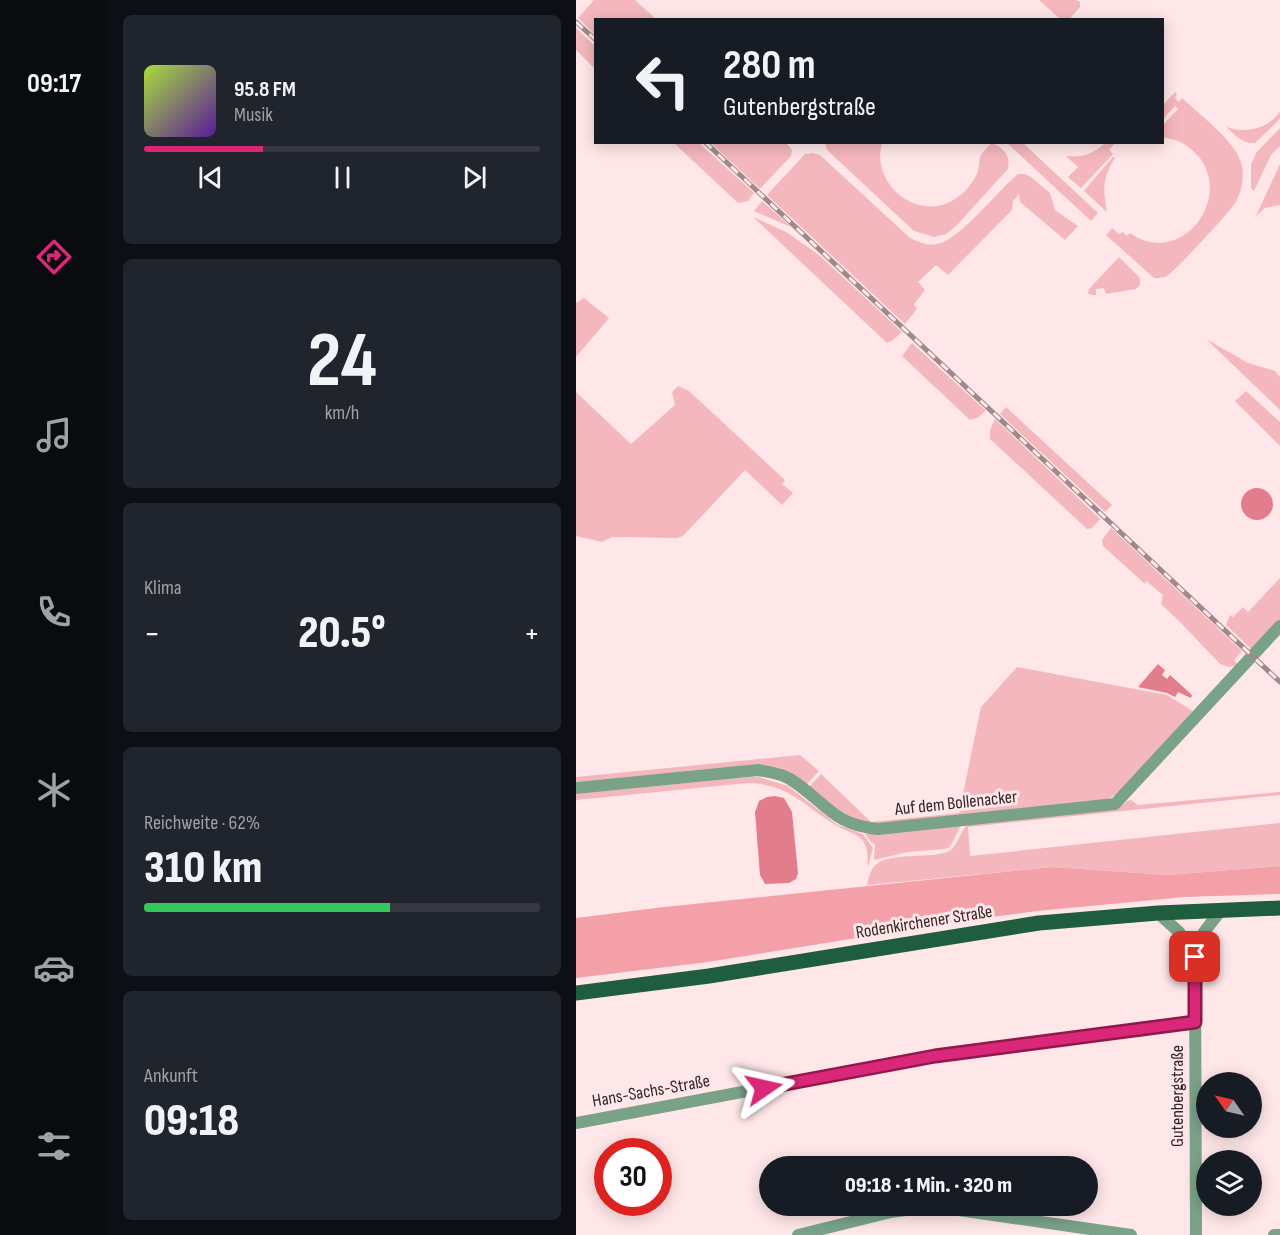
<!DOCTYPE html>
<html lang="de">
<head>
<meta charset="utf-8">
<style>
  :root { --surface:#171b24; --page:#20242c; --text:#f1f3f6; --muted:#9ea1a6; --line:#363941; --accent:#db2777 }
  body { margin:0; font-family:"Sofia Sans Condensed",sans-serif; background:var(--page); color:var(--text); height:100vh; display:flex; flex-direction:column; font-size:22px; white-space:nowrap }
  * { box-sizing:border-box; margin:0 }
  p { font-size:20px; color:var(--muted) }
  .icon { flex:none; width:33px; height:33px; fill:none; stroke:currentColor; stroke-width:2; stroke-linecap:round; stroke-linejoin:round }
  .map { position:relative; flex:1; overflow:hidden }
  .details { display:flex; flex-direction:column; gap:15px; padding:15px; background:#0d0f14; width:468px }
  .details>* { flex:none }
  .hud { position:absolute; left:18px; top:18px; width:570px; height:126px; border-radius:0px; box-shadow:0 3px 15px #0003; background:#171b24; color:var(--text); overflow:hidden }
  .needle { width:39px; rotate:304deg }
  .buttons { position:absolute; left:620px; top:1072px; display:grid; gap:12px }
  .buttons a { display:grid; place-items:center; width:66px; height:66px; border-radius:50%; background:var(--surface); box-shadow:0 3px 15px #0003; font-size:30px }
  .speed { position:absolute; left:18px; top:1138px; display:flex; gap:12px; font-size:30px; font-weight:700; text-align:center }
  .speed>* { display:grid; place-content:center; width:78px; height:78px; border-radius:50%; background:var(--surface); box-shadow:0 3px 15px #0003; line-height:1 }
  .speed .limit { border:9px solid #d22; background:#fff; color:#111 }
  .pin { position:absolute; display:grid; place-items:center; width:51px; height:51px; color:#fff; margin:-26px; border-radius:12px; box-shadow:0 3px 9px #0006 }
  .me { position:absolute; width:66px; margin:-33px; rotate:79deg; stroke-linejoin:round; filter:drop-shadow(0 0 4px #0008) }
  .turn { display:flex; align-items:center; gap:21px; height:126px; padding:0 30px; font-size:27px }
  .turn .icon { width:78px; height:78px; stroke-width:2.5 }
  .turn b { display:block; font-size:42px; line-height:51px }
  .big { font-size:45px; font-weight:800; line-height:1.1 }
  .details .widget { flex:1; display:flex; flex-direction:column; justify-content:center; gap:9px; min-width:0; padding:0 21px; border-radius:9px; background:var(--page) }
  .details .dial { align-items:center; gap:0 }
  .dial b { font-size:78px; line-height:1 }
  .song { display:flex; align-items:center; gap:18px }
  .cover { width:72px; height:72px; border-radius:9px; background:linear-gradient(135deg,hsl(80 70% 55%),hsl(270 70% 35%)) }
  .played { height:6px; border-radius:3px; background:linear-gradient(90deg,var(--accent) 30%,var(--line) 30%) }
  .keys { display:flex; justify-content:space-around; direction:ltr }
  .heat { display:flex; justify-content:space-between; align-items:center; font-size:33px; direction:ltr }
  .charge { height:9px; border-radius:4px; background:linear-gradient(90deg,#34c759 62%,var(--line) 0) }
  .trip { position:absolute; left:183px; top:1156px; width:339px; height:60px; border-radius:30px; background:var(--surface); box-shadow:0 3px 15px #0003; font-weight:800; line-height:60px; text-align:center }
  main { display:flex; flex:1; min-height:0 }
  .tab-bar { display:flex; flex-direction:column; width:108px; justify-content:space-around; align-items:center; background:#090b0e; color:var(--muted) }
  .tab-bar .icon { width:42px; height:42px }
  .tab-bar .current { color:var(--accent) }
  .tab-bar b { font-size:27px; color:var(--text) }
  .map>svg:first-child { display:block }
  .green { fill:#f4b7bd }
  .forest { fill:#f3a0a9 }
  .water { fill:#e27d8b }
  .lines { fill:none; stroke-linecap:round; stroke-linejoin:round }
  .minor { stroke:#7aa289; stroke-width:12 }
  .major { stroke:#1e5e3e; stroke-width:15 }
  .rail-casing { stroke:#9e8a8c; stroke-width:5 }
  .rail { stroke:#ffe7e9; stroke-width:3; stroke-dasharray:9; stroke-linecap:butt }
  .route-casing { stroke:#8e194d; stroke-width:15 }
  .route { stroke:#db2777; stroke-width:10 }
  .labels { text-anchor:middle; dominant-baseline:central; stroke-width:6; stroke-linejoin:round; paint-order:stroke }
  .street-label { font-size:18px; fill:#332526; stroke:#ffe7e9 }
</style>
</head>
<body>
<main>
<nav class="tab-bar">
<b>09:17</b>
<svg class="icon current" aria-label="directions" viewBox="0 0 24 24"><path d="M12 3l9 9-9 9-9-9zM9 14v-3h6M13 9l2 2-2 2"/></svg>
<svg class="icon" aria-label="music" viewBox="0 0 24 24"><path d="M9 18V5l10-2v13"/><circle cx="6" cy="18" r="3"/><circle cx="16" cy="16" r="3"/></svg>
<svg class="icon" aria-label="phone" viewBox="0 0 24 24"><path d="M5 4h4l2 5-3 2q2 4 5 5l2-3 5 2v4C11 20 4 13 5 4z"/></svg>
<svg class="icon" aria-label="climate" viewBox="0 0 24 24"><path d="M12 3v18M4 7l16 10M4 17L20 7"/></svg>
<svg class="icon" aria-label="car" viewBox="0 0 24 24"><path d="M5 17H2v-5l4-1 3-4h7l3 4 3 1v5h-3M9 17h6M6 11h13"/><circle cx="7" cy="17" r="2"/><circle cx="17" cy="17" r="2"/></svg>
<svg class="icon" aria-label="filters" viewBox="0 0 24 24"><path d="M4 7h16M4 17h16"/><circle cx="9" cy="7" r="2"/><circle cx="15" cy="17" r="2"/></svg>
</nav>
<section class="details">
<div class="widget">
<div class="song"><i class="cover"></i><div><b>95.8 FM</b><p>Musik</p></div></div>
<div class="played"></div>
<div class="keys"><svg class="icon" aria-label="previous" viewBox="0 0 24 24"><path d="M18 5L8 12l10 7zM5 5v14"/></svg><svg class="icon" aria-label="pause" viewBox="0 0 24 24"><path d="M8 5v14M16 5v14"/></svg><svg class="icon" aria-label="next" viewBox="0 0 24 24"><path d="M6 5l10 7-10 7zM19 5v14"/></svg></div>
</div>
<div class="widget dial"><b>24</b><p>km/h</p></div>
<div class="widget"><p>Klima</p>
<div class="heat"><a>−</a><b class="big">20.5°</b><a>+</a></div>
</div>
<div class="widget"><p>Reichweite · 62%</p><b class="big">310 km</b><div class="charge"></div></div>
<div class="widget"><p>Ankunft</p><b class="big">09:18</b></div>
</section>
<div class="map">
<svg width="704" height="1235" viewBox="0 0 704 1235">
  <rect width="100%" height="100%" fill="#ffe7e9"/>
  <g class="green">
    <polygon points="18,0 59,0 80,19 20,20 19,35 2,18"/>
    <polygon points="463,0 501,0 504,2 504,7 495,17 497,19 484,19"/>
    <polygon points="0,28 19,46 19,69 0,50"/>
    <path d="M599,92l2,2 -2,4 4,4 3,-4c18,17 55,44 60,68 2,13 0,24 -6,36 -6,10 -60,68 -69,74 -4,2 -8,2 -13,2l-48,-43 6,-7 7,6 4,-2 4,4 3,-3c56,40 115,-51 54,-89 -6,-4 -15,-5 -21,-7v-12l15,-16 -3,-3 -12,13v-14z"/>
    <path d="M704,111v8l-25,24c-12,1 -20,-8 -29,-16 20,7 43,2 54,-16z"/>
    <polygon points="704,128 704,146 695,155 678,191 675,188 675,165 680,153"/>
    <polygon points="98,143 123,143 178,193 172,201 162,203"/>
    <polygon points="135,143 210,143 216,150 215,156 184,189"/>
    <path d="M249,143h57c-12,43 39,82 76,54 9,-6 16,-16 20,-26 1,-5 1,-10 2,-14 2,-5 8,-10 12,-14 12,5 19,13 16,26l-52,57 -10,8 -12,3 -20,-6 -87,-81z"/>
    <polygon points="431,143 447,143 522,213 515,221"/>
    <path d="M529,143h10l-6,7 4,4 -32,34 -13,-11 10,-10 -12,-11c16,2 27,-2 39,-13z"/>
    <path d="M237,153l7,2 90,83c9,4 17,8 27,6 23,-4 61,-54 81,-70h7l6,3 19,16 5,17 23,16 -13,14 -45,-38 -1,-8 -6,7 -1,9 -64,65 -12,-10 -18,17 7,8 -11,14 3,5 -12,15 -138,-129 38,-41z"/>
    <path d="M537,157l2,1c-13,20 -12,32 -8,54l-23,-21z"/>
    <polygon points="704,164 704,205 689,208 680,216"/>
    <polygon points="186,201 215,227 178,211"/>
    <polygon points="177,217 212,233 243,255 326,332 317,340 311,343"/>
    <polygon points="543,257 564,278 564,285 560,289 530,294 528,288 520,289 520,295 515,295 512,293 513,289"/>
    <polygon points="8,298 33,318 0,357 0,303"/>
    <polygon points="630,339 672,363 699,371 704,377 704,410"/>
    <polygon points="336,343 410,411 401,418 394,420 326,356"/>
    <polygon points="102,386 113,391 209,480 206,484 217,493 206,505 169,470 107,536 101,538 36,537 26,542 0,536 0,392 55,444 99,405 96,392"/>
    <polygon points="670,391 704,422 704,446 659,401"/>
    <polygon points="430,407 536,505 529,512 424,414"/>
    <polygon points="419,419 524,519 516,528 511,529 414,439 414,430"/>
    <polygon points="535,528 666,651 658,660 662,665 653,667 644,664 605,623 585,604 587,595 570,581 569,584 527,546 526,540"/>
    <polygon points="704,578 704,620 676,650 650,625 654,615 657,617 667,607 672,612"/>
    <path d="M441,667l150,28 26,16 -74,82 -13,7 -230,24c-27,-4 -46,-20 -67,-37l12,-13 50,48 88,-9 22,-106z"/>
    <polygon points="224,755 243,771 230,785 204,768 183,764 0,782 0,777"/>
    <path d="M173,777h10l29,9 50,39 25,9 10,14 -5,19c-1,-9 1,-17 -5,-26 -5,-7 -17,-10 -24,-14 -34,-19 -48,-43 -91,-44l-172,17v-6z"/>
    <path d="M704,792v3l-312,32 2,29 310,-33v43l-113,9 -114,-8 -186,18c1,-5 3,-13 6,-17 12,-18 61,-8 76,-17 9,-5 11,-20 18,-26l151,-16 9,-8 4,-1 7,5z"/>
    <polygon points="385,825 374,847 369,849 332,852 298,860 299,844 296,843 289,834 303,834"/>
  </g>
  <polygon class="forest" points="704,866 704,894 609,897 461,911 393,920 132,962 0,978 0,918 88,907 477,867 591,875"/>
  <g class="water">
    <circle cx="681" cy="504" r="16"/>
    <polygon points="582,664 589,670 586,675 591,679 594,675 616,695 615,698 602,692 599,697 591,693 562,687"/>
    <polygon points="199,796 208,798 216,812 222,873 220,879 213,883 189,884 184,875 179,812 183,801 191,797"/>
  </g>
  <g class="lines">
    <g class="minor">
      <path d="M0,788l182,-18c11,2 22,3 32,9 35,22 42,46 88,50l237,-25 165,-178"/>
      <polyline points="582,913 603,932 619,957"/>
      <polyline points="0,1123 359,1056 619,1022"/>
      <polyline points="222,1235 315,1212 344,1208 376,1209 555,1235"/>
      <polyline points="620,1235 619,957 628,932 646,909"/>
      <polyline points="698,1235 704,1235"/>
    </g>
    <polyline class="major" points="0,993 133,976 463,923 582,913 704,908"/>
    <defs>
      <g id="rail">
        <polyline points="0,22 20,40"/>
        <polyline points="129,142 704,682"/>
      </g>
    </defs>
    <use href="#rail" class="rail-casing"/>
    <use href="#rail" class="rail"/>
  </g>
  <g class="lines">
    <defs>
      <polyline id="route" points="188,1088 359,1056 619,1022 619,957"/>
    </defs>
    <use href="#route" class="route-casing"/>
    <use href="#route" class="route"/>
  </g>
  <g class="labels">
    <g class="street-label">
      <text transform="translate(380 803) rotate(-6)">Auf dem Bollenacker</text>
      <text transform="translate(348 922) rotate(-9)">Rodenkirchener Straße</text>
      <text transform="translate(75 1091) rotate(-10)">Hans-Sachs-Straße</text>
      <text transform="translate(601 1096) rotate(-90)">Gutenbergstraße</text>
    </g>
  </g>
</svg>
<div class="buttons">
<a><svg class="needle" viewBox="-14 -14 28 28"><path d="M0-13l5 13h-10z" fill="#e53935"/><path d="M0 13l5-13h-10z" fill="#9ea1a6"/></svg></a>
<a><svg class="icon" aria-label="layers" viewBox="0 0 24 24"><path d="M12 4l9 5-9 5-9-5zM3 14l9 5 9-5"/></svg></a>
</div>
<div class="speed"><div class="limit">30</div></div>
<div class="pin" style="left:619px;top:957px;background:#d93025"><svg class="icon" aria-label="arrive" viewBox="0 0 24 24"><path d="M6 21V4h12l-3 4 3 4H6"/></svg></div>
<svg class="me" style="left:188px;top:1088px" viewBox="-20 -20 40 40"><path d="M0-17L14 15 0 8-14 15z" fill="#db2777" stroke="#fff" stroke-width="4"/></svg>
<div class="trip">09:18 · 1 Min. · 320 m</div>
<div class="hud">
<div class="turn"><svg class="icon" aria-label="left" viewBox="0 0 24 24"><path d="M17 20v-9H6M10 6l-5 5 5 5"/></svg><div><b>280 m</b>Gutenbergstraße</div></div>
</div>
</div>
</main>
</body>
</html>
